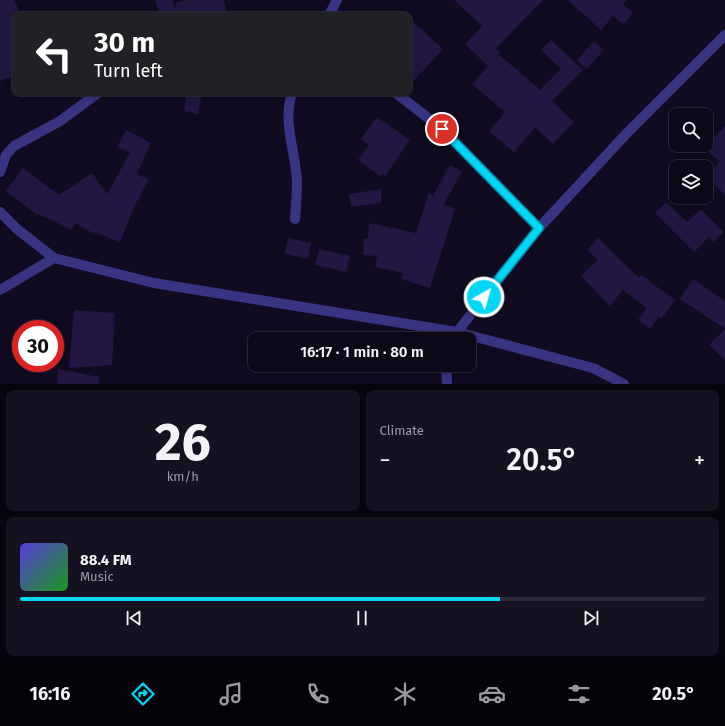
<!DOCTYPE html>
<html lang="en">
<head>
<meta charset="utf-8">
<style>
  :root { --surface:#0c0818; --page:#151121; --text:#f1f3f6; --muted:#9a9aa2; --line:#2c2937; --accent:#00d6f6 }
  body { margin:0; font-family:"Fira Sans",sans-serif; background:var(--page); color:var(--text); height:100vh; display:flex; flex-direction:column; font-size:15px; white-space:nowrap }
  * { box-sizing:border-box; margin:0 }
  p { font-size:13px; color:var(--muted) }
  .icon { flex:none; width:22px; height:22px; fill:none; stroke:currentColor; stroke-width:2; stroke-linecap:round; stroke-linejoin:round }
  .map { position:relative; height:384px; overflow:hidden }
  .side { display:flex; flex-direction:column; gap:6px; padding:6px; background:#07040d; flex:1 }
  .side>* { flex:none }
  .banner { position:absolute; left:12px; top:12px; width:400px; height:84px; border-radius:8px; box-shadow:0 2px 10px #0003,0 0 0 1px var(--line); background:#202124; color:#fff; overflow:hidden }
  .controls { position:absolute; left:669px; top:108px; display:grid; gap:8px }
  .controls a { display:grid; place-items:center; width:44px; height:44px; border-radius:8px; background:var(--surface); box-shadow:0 2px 10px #0003,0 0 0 1px var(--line); font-size:20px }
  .speed { position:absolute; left:12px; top:320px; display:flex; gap:8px; font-size:20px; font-weight:700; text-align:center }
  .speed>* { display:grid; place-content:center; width:52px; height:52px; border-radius:50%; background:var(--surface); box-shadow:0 2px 10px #0003,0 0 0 1px var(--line); line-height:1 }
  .speed .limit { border:6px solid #d22; background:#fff; color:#111 }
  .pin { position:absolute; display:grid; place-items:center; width:34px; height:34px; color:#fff; margin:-17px; border:2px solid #fff; border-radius:50%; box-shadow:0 1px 4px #0007 }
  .me { position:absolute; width:44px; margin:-22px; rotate:38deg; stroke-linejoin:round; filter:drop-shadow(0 0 3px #0008) }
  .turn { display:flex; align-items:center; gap:14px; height:84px; padding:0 16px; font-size:18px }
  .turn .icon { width:52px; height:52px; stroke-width:2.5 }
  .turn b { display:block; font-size:28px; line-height:34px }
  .big { font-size:30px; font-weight:600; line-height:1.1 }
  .side .tile { flex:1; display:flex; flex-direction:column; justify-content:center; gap:6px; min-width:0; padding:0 14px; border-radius:8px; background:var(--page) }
  .side .dial { align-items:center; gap:0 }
  .dial b { font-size:52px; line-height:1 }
  .song { display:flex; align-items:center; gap:12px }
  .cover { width:48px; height:48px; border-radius:6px; background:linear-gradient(135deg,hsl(250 70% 55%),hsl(120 70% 35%)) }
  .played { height:4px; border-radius:2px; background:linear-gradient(90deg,var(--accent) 70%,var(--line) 70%) }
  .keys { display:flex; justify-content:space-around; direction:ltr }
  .heat { display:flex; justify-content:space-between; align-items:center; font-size:22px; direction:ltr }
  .side .tiles { flex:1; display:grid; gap:6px; grid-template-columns:1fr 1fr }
  .tile:last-child { grid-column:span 2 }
  .trip { position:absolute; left:248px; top:332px; width:228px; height:40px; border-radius:8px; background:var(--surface); box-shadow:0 2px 10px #0003,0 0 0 1px var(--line); font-weight:600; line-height:40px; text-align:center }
  .tabs { display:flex; height:64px; justify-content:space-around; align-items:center; background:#05030a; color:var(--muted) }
  .tabs .icon { width:28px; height:28px }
  .tabs .active { color:var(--accent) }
  .tabs b { font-size:18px; color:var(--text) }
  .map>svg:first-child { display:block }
  .building { fill:#211742 }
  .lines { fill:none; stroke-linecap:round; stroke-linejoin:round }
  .minor { stroke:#393482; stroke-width:10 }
  .route-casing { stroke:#008ba0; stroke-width:10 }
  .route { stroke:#00d6f6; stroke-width:7 }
</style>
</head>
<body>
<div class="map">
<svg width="725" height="384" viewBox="0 0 725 384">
  <rect width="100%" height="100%" fill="#100b20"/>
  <g class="building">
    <polygon points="0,0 14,0 21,15 15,15 15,26 11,28 15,41 15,76 0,81"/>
    <polygon points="155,0 173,0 176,11 160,15"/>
    <polygon points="188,0 224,0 227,13 219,15 178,15 175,3"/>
    <polygon points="454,0 543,0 496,48 500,52 498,54 540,90 561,69 541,50 551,40 583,70 552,101 574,122 553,144 535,127 514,152 489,131 505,112 472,84 488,66 465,44 482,26"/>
    <polygon points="568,0 627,0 623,5 633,13 623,24 613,16 601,30"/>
    <polygon points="409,18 443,49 409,86"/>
    <polygon points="594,41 604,50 586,69 577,60"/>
    <polygon points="187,93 202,93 198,114 184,111"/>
    <polygon points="377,117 410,140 385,176 381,174 381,177 358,160 369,145 361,139"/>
    <polygon points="725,126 725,195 706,176 720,162 700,145 706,145 706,138 709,135 713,138"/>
    <polygon points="126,130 151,143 137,174 149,180 136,203 120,242 95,232 94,234 75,223 72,230 38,214 37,215 6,191 23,168 59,195 92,173 107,194 130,153 117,147"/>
    <polygon points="450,165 462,172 444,204 455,209 430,288 401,279 403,273 375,267 377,256 363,255 364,238 368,239 369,223 416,233 429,193 433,196"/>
    <polygon points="381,189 381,203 351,207 349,194"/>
    <polygon points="666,202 687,222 701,209 723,232 713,242 709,237 694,252 655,213"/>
    <polygon points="288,238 311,243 308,259 285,254"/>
    <polygon points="598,238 639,278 641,275 675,300 661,319 659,317 650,329 638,320 647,308 623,290 610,306 581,276 598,260 587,250"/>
    <polygon points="319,249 350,256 346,272 315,265"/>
    <polygon points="693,279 725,301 725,360 709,345 725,329 680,299"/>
    <polygon points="74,310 115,313 112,365 69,368"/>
    <polygon points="58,369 99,377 99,384 57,384"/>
  </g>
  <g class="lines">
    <g class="minor">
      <polyline points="329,15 337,0"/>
      <path d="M292,93c-10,29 4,59 5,89 0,12 -1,24 -2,37"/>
      <polyline points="396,93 442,129 539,228"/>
      <polyline points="0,172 6,155 14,146 60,121 98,93"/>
      <polyline points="0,212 17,229 54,258 154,283 457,332 593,368 624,384"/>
      <polyline points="0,290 54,258"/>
      <polyline points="457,332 539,228 627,133 725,35"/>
      <polyline points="446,365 447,384"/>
    </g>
  </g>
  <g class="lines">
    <defs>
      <polyline id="route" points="442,129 539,228 484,297"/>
    </defs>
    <use href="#route" class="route-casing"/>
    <use href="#route" class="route"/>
  </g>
</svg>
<div class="controls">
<a><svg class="icon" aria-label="search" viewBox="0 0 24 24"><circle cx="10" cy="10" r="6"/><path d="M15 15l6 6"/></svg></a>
<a><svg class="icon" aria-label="layers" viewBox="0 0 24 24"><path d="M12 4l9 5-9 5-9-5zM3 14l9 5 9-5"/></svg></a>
</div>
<div class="speed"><div class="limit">30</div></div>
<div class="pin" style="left:442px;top:129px;background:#d93025"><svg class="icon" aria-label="arrive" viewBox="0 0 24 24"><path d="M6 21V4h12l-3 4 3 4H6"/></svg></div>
<svg class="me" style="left:484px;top:297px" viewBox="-20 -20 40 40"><circle r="17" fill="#00d6f6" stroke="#fff" stroke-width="3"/><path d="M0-11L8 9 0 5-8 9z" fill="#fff"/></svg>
<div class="trip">16:17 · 1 min · 80 m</div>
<div class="banner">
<div class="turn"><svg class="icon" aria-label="left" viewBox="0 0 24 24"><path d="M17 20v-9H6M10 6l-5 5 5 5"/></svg><div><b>30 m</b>Turn left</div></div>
</div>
</div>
<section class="side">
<div class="tiles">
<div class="tile dial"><b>26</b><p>km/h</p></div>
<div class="tile"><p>Climate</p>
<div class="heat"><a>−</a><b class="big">20.5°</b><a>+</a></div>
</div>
<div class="tile">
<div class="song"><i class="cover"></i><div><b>88.4 FM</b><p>Music</p></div></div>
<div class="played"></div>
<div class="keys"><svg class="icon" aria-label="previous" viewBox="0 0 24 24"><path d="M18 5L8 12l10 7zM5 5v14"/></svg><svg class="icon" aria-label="pause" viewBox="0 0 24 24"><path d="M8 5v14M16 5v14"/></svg><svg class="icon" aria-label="next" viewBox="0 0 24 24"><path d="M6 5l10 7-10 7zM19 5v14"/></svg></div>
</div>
</div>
</section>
<nav class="tabs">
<b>16:16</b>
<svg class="icon active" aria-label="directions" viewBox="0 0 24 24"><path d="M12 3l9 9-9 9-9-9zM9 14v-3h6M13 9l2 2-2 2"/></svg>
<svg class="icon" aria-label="music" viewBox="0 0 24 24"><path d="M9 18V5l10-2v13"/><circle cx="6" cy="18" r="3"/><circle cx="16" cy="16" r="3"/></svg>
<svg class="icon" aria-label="phone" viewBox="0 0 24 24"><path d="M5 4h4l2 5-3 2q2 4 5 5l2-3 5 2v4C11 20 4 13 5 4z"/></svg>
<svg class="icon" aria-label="climate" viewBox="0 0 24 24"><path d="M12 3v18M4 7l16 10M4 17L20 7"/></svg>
<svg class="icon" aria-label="car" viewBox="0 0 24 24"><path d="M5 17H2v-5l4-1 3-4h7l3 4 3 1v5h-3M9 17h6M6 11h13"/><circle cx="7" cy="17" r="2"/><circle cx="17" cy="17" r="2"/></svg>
<svg class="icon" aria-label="filters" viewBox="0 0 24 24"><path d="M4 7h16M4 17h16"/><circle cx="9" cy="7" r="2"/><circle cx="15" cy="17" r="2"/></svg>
<b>20.5°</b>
</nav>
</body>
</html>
